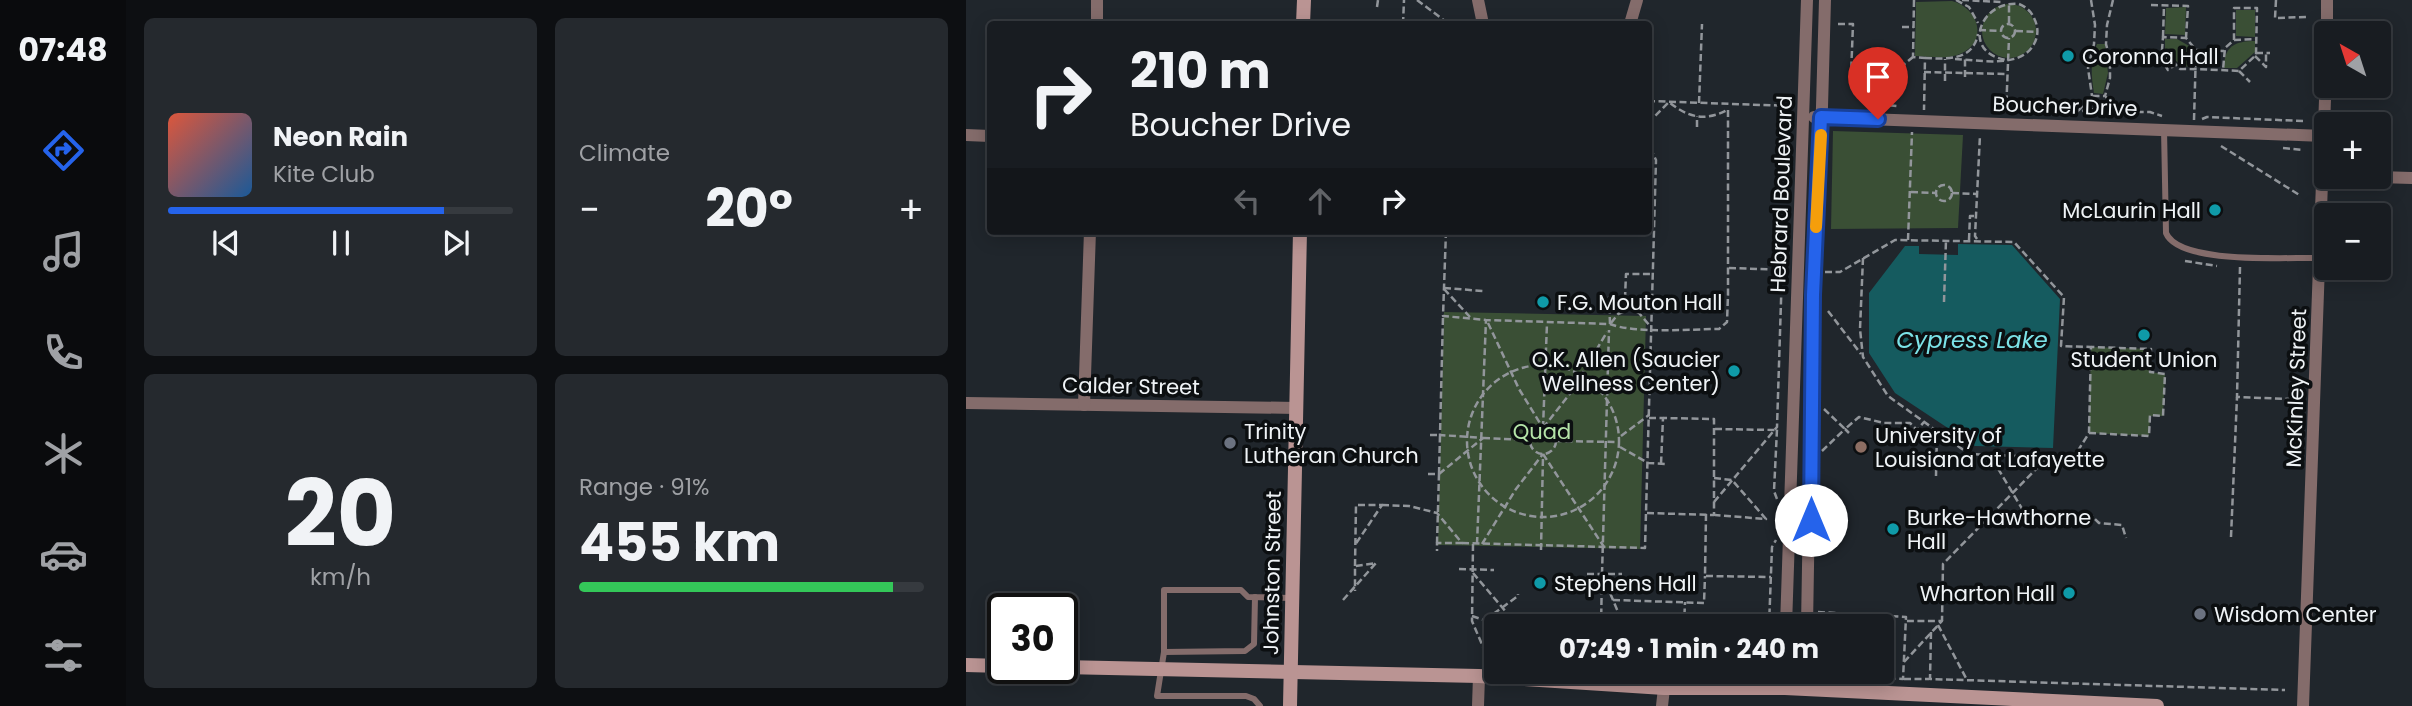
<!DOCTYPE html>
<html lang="en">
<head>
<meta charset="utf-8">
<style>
  :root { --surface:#181c21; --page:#25292e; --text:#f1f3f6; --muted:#9fa1a5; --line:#363a3f; --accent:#2563eb }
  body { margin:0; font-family:Poppins,sans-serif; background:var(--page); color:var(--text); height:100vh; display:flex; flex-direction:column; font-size:26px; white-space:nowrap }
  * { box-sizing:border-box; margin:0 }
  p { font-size:23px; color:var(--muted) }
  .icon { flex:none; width:38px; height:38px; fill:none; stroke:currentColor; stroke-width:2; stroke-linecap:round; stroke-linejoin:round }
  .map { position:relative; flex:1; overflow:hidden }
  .details { display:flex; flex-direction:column; gap:18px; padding:18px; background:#0d0f12; width:840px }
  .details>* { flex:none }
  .guide { position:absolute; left:21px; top:21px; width:665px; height:214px; border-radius:7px; box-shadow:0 4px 18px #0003,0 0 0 2px var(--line); background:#181c21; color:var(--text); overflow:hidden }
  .needle { width:46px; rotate:321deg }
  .tools { position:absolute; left:1348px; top:21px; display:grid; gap:14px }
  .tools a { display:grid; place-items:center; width:77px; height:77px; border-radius:7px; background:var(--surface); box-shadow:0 4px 18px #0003,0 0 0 2px var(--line); font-size:35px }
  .speed { position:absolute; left:21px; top:593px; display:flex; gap:14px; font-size:35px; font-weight:700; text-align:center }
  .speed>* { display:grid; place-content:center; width:91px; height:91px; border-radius:50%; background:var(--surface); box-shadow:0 4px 18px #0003,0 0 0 2px var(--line); line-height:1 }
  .speed .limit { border:4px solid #111; border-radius:10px; background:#fff; color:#111 }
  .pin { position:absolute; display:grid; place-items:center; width:60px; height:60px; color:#fff; margin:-72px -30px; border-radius:50% 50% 50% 0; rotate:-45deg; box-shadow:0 0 7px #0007 }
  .pin .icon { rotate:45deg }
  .me { position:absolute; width:77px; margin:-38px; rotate:0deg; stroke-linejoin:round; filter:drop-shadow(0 0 5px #0008) }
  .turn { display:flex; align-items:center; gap:24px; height:147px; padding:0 28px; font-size:32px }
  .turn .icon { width:91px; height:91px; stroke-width:2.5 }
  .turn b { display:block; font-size:49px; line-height:60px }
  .lanes { display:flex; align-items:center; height:66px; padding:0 28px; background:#0003; justify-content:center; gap:35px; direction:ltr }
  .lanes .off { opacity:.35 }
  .big { font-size:52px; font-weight:700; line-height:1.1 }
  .details .card { flex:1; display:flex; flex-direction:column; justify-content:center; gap:10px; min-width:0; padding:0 24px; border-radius:10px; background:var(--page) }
  .details .dial { align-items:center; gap:0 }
  .dial b { font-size:91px; line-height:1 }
  .song { display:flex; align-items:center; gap:21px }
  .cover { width:84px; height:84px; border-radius:10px; background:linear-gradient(135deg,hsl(10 70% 55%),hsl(210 70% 35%)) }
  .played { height:7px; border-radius:4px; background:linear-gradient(90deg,var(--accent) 80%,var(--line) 80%) }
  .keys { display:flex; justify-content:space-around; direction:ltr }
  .heat { display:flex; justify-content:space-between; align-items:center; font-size:38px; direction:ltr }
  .charge { height:10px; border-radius:5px; background:linear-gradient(90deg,#34c759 91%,var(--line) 0) }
  .details .tiles { flex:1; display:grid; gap:18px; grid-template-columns:repeat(2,1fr) }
  .trip { position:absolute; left:518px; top:614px; width:410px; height:70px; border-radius:7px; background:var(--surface); box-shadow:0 4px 18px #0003,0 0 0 2px var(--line); font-weight:700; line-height:70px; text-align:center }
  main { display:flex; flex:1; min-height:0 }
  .menu { display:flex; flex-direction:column; width:126px; justify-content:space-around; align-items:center; background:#0a0b0d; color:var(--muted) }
  .menu .icon { width:49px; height:49px }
  .menu .current { color:var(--accent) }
  .menu b { font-size:32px; color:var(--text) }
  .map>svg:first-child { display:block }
  .green { fill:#3a4f35 }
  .water { fill:#155b5f }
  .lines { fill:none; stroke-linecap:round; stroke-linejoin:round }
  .path { stroke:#92969b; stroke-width:2.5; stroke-dasharray:7 3.5; stroke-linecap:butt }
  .lane { stroke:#846c6b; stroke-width:6 }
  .street { stroke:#846c6b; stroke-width:12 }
  .secondary { stroke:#ba9493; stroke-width:14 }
  .route-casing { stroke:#184099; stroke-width:18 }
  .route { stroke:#2563eb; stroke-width:12 }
  .slow { stroke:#f59e0b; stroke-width:12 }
  .culture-dot { fill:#0f9aa8; stroke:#0c0f11; stroke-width:2.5 }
  .worship-dot { fill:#6b7280; stroke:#0c0f11; stroke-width:2.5 }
  .education-dot { fill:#8d6e63; stroke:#0c0f11; stroke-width:2.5 }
  .labels { text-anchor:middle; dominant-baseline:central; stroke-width:7; stroke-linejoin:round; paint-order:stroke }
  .poi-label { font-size:21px; fill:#eff3f6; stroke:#0c0f11; text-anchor:start }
  .street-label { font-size:21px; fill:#eff3f6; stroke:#0c0f11 }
  .park-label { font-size:21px; fill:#b5e5a8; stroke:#0c0f11 }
  .water-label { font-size:23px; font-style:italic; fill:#7ce3e8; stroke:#0c0f11 }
</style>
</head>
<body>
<main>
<nav class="menu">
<b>07:48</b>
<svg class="icon current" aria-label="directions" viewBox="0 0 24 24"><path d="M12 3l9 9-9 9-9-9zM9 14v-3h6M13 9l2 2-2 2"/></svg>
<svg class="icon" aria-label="music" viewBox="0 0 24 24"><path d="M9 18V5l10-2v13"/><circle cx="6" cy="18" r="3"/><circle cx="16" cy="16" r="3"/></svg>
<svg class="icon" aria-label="phone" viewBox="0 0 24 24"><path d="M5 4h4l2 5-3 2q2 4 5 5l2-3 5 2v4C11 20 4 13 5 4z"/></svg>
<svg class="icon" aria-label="climate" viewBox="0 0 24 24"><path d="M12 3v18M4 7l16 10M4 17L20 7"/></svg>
<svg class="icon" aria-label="car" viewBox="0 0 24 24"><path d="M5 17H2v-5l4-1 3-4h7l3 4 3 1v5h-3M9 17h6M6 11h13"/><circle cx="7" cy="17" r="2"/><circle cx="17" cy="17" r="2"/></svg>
<svg class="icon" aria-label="filters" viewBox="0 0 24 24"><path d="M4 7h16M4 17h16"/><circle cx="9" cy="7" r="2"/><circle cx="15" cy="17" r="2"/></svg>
</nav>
<section class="details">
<div class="tiles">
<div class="card">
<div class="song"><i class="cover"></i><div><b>Neon Rain</b><p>Kite Club</p></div></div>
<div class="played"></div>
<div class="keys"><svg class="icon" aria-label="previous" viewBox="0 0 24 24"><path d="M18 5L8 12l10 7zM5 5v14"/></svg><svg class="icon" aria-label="pause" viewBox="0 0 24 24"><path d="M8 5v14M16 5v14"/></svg><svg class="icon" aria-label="next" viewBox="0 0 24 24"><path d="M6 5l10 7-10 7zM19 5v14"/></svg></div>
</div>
<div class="card"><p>Climate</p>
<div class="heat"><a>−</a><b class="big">20°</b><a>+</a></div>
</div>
<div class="card dial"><b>20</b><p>km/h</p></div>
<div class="card"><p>Range · 91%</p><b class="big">455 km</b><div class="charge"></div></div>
</div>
</section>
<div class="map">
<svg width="1446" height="706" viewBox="0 0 1446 706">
  <rect width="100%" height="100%" fill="#20262c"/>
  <g class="green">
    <path d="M986,1c27,7 37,41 8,53 -13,6 -31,2 -45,2l1,-54z"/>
    <circle cx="1043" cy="31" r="27"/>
    <polygon points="1220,7 1219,35 1199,34 1200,8"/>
    <polygon points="1270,10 1289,10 1289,37 1270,36"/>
    <polygon points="1199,39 1211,39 1225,47 1229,57 1228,67 1215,66 1199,49"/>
    <path d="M1289,41v11l-18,16h-13c0,-22 11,-27 31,-27z"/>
    <path d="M1131,44h8l3,29 -5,21 -9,-1c-3,-18 -4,-32 3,-49z"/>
    <polygon points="867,131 997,135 992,228 865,229"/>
    <polygon points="478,312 680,316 674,549 472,545"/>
    <polygon points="1125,347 1185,349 1184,372 1199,374 1197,416 1184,416 1183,436 1123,433"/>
  </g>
  <polygon class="water" points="992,244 1046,245 1094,299 1087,448 1009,446 929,393 903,353 903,293 939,246 953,246 953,254 992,255"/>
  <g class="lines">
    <g class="path">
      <polyline points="451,0 483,24"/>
      <polyline points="948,0 947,57 959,58 958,110"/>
      <polyline points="990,0 1003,7 1012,23"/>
      <polyline points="996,0 1035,2"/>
      <polyline points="1125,0 1129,25 1128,44 1122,68 1126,96"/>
      <polyline points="1147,0 1141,25 1140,44 1144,60 1144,78 1139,96 1154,112 1184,112 1196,116"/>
      <polyline points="1310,0 1309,18 1340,17"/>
      <polyline points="1185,5 1222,6 1220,38"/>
      <polyline points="411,7 412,0"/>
      <polyline points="1043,23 1043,2"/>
      <circle cx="1042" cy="31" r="7"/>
      <polyline points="437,24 438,0"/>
      <polyline points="872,24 887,24 885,76 922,105 931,106"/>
      <polyline points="936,27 948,27"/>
      <polyline points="1013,30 1034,31"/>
      <polyline points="1050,31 1072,32"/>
      <polyline points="1197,37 1198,5"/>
      <polyline points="1268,40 1290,39"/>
      <polyline points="1230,50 1258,51"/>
      <polyline points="1290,53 1304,53"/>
      <polyline points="1202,56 1197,62 1202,70 1210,64"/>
      <polyline points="1289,56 1300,67 1300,53"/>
      <path d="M959,58c22,1 48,3 53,-24"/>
      <path d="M989,59c24,1 66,10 79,-15 5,-9 4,-18 0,-26 -3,-7 -8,-11 -15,-14 -39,-4 -59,49 -12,56"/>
      <polyline points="1273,71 1284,82"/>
      <polyline points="958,72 1041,74"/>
      <polyline points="999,77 999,59"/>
      <polyline points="979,81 979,59"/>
      <polyline points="682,101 826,106"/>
      <polyline points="733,103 736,24"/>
      <polyline points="922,105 924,76 947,57"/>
      <polyline points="1053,111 1116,111 1134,108 1154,112"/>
      <polyline points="1112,111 1126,96 1138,96"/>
      <polyline points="1040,113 1043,38"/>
      <polyline points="1236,119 1241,117 1337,121"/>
      <path d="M1228,120l2,-70 -10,-12 -23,-1 -1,13 18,19c20,0 40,1 59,2l17,-16 1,-47h-23v32l-9,8 -2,22"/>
      <path d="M682,123l21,-21c18,15 36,20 58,8"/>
      <polyline points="731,127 731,116"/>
      <polyline points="1255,146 1335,196"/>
      <polyline points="1317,148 1337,150"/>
      <circle cx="978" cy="193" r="8"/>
      <polyline points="945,192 970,193"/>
      <polyline points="986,193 1011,194"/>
      <path d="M480,231l-3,85 43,4 124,4c25,10 81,5 109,5l8,-7 1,-27v-186"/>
      <polyline points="1011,239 1009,236 1014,135"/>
      <polyline points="942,240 946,132"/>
      <polyline points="1003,240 1004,216 1010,216"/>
      <polyline points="897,258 894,329 897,357 922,396 1003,454 1024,455"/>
      <polyline points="1219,261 1251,266"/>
      <polyline points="1274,267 1271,397 1324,399"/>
      <polyline points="763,268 821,270"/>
      <polyline points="859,272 874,272 929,240 1048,242 1098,297 1095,346 1125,347 1123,433 1108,457 1082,457 977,564 976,621"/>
      <polyline points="478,288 517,291"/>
      <polyline points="478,289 504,317"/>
      <polyline points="978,302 980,240"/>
      <polyline points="862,311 895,354"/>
      <polyline points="522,323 553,389 577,428"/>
      <polyline points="645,323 652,314 665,309 673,313 684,326"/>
      <polyline points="644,324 643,297 659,298 660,274 687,274"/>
      <circle cx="577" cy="441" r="76"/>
      <polyline points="858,409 879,429 893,417 918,423 944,423 951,430 958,422"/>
      <polyline points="683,418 697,418 695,464"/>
      <polyline points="577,428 606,391 641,332"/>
      <polyline points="577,428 581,323"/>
      <circle cx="577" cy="441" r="13"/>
      <polyline points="749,429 809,430"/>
      <polyline points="1123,433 1183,436 1184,415 1197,416 1199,374 1184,372 1185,349 1125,347"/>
      <polyline points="464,435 474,435 473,474"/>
      <polyline points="655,436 683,415"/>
      <polyline points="517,438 564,440"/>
      <polyline points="589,441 653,442"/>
      <polyline points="654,447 682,463 700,464"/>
      <polyline points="856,451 879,429 883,433"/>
      <polyline points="577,454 638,547"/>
      <polyline points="1082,457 1024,455 1061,517 1126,516 1133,523 1156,525 1160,538"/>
      <polyline points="462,474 473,474 471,543"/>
      <polyline points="473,474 517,438 474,435 477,316"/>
      <polyline points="970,476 971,431"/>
      <polyline points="748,478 766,480 800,519 749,515"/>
      <polyline points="811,499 808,491 811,429"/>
      <polyline points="748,502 811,427 817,239"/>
      <polyline points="416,505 443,506 471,513 496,543 471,543 471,551"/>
      <polyline points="681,513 748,515 748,419 697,418"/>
      <polyline points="740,514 739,576 805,577"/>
      <polyline points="1265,537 1271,397"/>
      <polyline points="496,543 679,548 690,160 682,143"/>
      <polyline points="507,544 506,621 523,661"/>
      <polyline points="511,544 520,320"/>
      <polyline points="516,544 550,489 577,454"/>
      <polyline points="575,550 577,456"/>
      <polyline points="389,566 390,505 416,505 389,545"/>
      <polyline points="493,569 528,570"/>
      <polyline points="507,573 552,626"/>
      <polyline points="621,574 656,574"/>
      <polyline points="636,574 643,330"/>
      <polyline points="377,600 410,563 389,566 389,591"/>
      <polyline points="647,600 738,603 739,576"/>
      <polyline points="852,612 940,617 937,679 852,674"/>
      <polyline points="506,616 536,626"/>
      <polyline points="519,620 552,596 552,594"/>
      <polyline points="972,625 1001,680"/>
      <polyline points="635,626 636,574 658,626"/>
      <polyline points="718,626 719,602"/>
      <polyline points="803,626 806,547 810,540"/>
      <polyline points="965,632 964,679 1319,690"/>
      <polyline points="938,662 976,621 940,621"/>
      <polyline points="798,673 801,672"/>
      <polyline points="938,679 963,679"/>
    </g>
    <g class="lane">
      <path d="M1198,129l2,104c13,32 122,24 153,25"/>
      <polyline points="198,652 279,651 288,644 289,597"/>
      <polyline points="294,706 288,699 280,696 191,696 198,652 198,590 275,590 282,597 325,598"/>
    </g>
    <g class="street">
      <polyline points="512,0 517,24"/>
      <polyline points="131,24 131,0"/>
      <polyline points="664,24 671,0"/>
      <polyline points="1361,33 1361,0"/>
      <polyline points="848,117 1358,136"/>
      <polyline points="0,135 24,136"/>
      <polyline points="1412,177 1446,178"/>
      <polyline points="0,403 330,408"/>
      <polyline points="118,405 124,231"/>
      <polyline points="820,626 841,0"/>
      <polyline points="841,626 847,271 855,142 859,0"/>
      <polyline points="819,688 819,672"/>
      <polyline points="839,689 840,672"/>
      <polyline points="512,706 513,676"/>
      <polyline points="696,706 698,688"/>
      <polyline points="1337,706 1360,72"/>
    </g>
    <g class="secondary">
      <polyline points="337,24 338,0"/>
      <polyline points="0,665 37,666"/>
      <polyline points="96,667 513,676 698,688 819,688 1191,706"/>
      <polyline points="324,706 334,231"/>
    </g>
  </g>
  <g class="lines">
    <defs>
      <polyline id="route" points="845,520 847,295 855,117 912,119"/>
    </defs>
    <use href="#route" class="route-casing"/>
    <use href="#route" class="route"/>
    <polyline class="slow" points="850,227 855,135"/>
  </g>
  <g class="culture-dot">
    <circle cx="1102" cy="56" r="7"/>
    <circle cx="1249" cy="210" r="7"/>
    <circle cx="577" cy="302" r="7"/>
    <circle cx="1178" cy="335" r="7"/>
    <circle cx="768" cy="371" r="7"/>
    <circle cx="927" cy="529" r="7"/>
    <circle cx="574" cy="583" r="7"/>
    <circle cx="1103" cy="593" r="7"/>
  </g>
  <g class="worship-dot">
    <circle cx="264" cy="443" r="7"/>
    <circle cx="1234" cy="614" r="7"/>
  </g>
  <circle class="education-dot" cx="895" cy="447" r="7"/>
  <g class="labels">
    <g class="poi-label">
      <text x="1116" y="56">Coronna Hall</text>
      <text x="1235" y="210" text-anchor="end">McLaurin Hall</text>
      <text x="591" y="302">F.G. Mouton Hall</text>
      <text x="754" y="359" text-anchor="end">O.K. Allen (Saucier<tspan x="754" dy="24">Wellness Center)</tspan></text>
      <text x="1178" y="359" text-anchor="middle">Student Union</text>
      <text x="278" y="431">Trinity<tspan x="278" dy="24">Lutheran Church</tspan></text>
      <text x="909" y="435">University of<tspan x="909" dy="24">Louisiana at Lafayette</tspan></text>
      <text x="941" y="517">Burke-Hawthorne<tspan x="941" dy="24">Hall</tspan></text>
      <text x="588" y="583">Stephens Hall</text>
      <text x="1089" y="593" text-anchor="end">Wharton Hall</text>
      <text x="1248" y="614">Wisdom Center</text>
    </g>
    <g class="street-label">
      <text transform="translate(1099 106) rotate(2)">Boucher Drive</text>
      <text transform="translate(815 194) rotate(-88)">Hebrard Boulevard</text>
      <text transform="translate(165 386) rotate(1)">Calder Street</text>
      <text transform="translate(1330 388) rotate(-88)">McKinley Street</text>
      <text transform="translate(306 573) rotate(-89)">Johnston Street</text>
    </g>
    <g class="park-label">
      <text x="576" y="431">Quad</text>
    </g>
    <g class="water-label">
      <text x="1006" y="340">Cypress Lake</text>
    </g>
  </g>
</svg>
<div class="tools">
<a><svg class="needle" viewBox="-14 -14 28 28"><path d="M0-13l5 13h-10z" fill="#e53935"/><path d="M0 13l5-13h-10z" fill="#9fa1a5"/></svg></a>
<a>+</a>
<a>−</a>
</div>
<div class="speed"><div class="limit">30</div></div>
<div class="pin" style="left:912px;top:119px;background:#d93025"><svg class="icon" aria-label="arrive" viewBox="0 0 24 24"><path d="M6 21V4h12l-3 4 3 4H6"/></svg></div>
<svg class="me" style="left:845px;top:520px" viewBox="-20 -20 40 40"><circle r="19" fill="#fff"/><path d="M0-13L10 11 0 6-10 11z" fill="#2563eb"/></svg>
<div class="trip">07:49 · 1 min · 240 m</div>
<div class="guide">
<div class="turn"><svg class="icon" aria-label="right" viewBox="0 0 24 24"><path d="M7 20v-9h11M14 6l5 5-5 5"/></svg><div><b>210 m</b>Boucher Drive</div></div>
<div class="lanes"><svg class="icon off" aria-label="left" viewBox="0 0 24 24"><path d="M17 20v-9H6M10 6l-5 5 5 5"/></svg><svg class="icon off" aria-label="ahead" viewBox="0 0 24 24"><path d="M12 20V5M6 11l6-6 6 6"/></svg><svg class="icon" aria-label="right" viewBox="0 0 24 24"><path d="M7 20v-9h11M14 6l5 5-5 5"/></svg></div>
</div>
</div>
</main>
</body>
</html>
